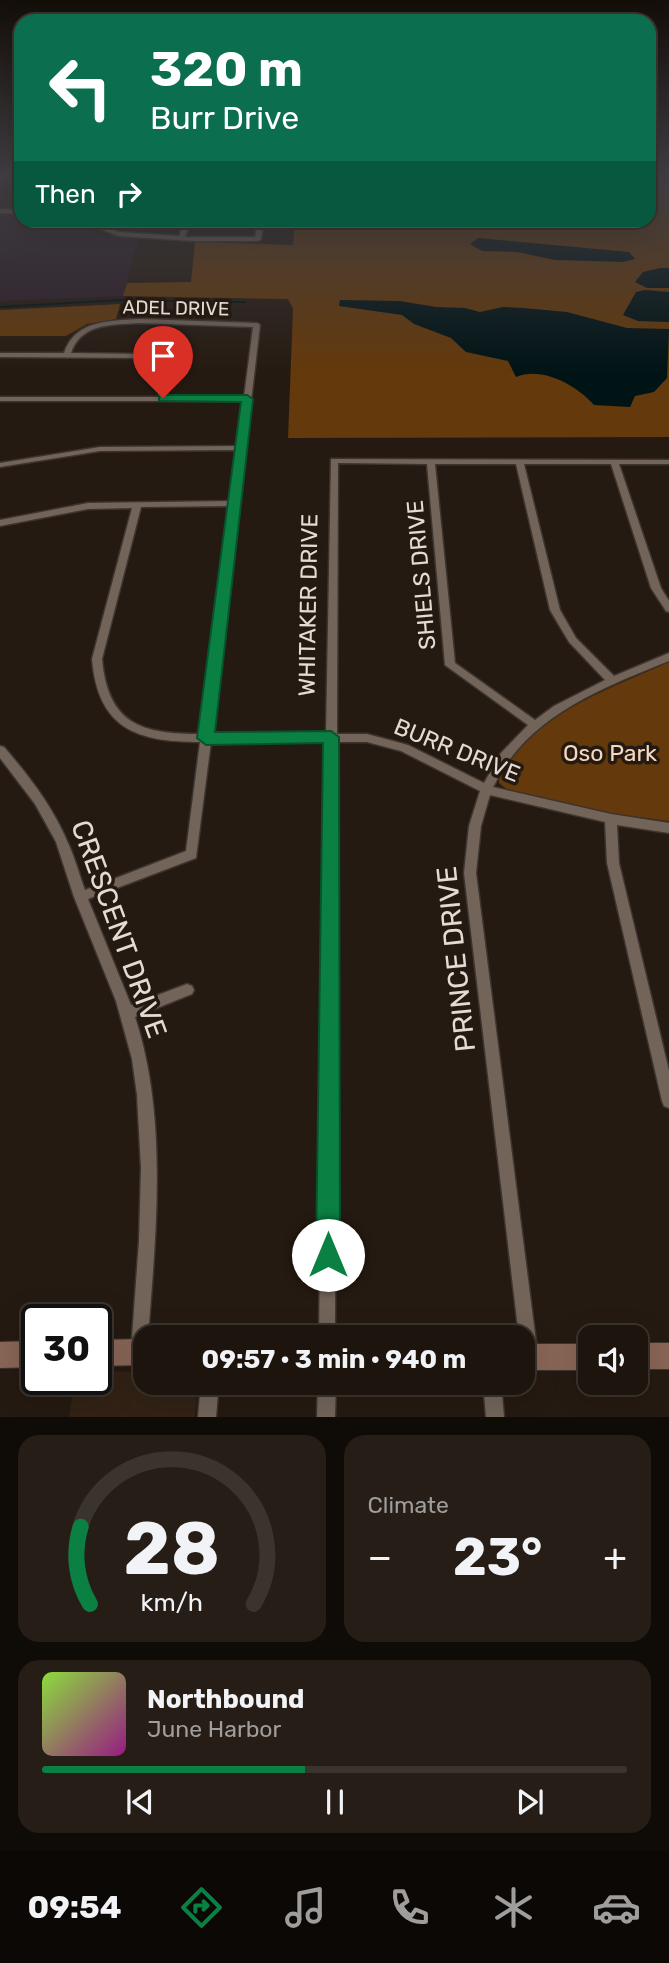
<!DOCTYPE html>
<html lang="en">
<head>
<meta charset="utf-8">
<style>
  :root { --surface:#1c140d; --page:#251d16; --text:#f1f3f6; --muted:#a09e9d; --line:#3a332e; --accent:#0b8043 }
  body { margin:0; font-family:Rubik,sans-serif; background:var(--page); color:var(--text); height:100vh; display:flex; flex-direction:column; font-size:26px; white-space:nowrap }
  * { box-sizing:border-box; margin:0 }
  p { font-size:23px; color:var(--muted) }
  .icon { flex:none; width:38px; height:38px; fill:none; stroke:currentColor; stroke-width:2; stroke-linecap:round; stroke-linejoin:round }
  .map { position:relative; height:1417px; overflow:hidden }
  .sheet { display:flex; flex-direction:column; gap:18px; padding:18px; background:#0f0b07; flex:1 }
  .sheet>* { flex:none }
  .hud { position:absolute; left:14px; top:14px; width:642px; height:214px; border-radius:21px; box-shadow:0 7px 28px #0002,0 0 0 2px var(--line); background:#0b6e4f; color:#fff; overflow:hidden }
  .buttons { position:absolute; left:578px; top:1325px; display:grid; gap:14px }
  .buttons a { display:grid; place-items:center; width:70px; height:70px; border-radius:14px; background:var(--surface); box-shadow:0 7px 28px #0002,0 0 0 2px var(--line); font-size:35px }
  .speed { position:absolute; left:21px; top:1304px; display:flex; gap:14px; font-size:35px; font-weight:700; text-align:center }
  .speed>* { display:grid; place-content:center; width:91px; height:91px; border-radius:50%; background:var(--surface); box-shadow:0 7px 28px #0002,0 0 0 2px var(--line); line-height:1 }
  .speed .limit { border:4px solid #111; border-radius:10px; background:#fff; color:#111 }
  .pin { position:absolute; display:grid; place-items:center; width:60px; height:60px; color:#fff; margin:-72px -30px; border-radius:50% 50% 50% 0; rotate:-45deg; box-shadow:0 0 7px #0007 }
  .pin .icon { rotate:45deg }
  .me { position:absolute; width:77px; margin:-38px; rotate:0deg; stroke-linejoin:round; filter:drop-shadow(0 0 5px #0008) }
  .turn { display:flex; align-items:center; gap:24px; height:147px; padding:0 21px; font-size:32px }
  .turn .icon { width:91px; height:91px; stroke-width:2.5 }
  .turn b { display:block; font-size:49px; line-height:60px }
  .then { display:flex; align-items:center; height:66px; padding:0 21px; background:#0003; gap:14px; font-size:26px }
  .big { font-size:52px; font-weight:700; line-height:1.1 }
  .sheet .widget { flex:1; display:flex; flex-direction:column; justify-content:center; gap:10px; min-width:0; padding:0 24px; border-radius:21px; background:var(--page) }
  .sheet .dial { align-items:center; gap:0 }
  .dial svg { height:182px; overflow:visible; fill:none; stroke:var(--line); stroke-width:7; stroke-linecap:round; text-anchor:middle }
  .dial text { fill:var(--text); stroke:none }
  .song { display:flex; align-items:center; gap:21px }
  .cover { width:84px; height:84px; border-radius:10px; background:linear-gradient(135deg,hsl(90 70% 55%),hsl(310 70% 35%)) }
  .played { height:7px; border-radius:4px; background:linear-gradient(90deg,var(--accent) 45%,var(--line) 45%) }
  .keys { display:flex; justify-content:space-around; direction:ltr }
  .heat { display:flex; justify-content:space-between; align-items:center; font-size:38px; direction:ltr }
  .sheet .tiles { flex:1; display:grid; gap:18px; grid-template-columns:1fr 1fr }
  .widget:last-child { grid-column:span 2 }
  .trip { position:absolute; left:133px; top:1325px; width:402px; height:70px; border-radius:21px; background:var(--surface); box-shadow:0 7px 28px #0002,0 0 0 2px var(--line); font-weight:700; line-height:70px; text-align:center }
  .tab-bar { display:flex; height:112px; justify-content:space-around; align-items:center; background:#0b0805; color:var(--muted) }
  .tab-bar .icon { width:49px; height:49px }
  .tab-bar .on { color:var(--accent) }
  .tab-bar b { font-size:32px; color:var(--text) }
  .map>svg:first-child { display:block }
  .built { fill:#322215 }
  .education { fill:#2d1e29 }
  .green { fill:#64390b }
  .water { fill:#001315 }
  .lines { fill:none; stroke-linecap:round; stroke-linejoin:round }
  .stream { stroke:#001315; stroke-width:2 }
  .street-casing { stroke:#3d3430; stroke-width:3 }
  .secondary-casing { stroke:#3d3430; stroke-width:2 }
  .street { fill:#726459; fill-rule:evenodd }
  .secondary { fill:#886556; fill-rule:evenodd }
  .route { fill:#0b8043; stroke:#07532c; stroke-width:2 }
  .labels { text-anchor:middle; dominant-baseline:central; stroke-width:7; stroke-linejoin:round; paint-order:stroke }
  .far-street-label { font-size:19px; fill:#e3dbd5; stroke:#251a11 }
  .street-label { font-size:23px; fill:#e3dbd5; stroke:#251a11 }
  .park-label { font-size:23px; fill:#f5d8c1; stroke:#251a11 }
  .near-street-label { font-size:28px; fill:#e3dbd5; stroke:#251a11 }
</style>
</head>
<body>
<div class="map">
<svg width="669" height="1417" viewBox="0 0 669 1417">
  <rect width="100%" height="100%" fill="#251a11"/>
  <polygon class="built" points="96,1371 145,1372 145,1382 198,1383 195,1417 69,1417 75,1379 96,1379"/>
  <polygon class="education" points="0,214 21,214 21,220 67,221 105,234 139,238 123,296 0,301"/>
  <g class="green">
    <polygon points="649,176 669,176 669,437 288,438 293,309 288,299 123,296 127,283 191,282 195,242 293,245 295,221 649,220"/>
    <polygon points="120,304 116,319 87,324 66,336 0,336 0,310"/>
    <path d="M669,662v159c-33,-5 -150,-16 -170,-38 0,-10 6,-16 12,-24 38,-51 101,-71 158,-97z"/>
  </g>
  <g class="water">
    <polygon points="478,238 629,252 635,259 623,262 555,260 517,252 482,251 470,244"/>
    <polygon points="660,268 669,268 669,288 647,288 635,282 643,272"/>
    <polygon points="645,290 669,292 669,322 638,321 623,315 636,292"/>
    <path d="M340,300l60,1 36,6 29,1 15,4 23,-5 20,1 44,4 60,16 42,1 -2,49 -13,14 -19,4 -5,11 -36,-2c-17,-19 -51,-39 -78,-28l-8,-16 -42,-9 -15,-14 -37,-14 -12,-9 -63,-9z"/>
  </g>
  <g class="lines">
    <polyline class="stream" points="0,307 120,300 245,302"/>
    <defs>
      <g id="street">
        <polygon points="0,209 21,210 21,214 0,213"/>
        <polygon points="78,220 87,220 119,232 179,236 185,220 191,220 185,237 255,237 258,220 264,220 261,239 258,241 193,241 118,236"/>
        <path d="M139,319l118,4 3,2 -48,409h114l5,-275 338,1v4h-50l42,124 8,13v11l-3,-1 -15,-23 -40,-124h-87l36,146 16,28 38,38 55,-23v8c-57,23 -121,47 -159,98 -7,8 -11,18 -17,28l118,27 58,9v10l-52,-8 2,38 50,208v37l-5,-2 -2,-5 -55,-238 -2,-41 -115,-27 -9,31 -5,47 62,484 -2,6 -6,2 -7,-4v-24h-4l-55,-464 5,-47 11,-35 -79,-40 -34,-9h-30l-2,595h-16l7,-595h-115l-15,116 -108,41 43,106 56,-21 5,2 2,4 -2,4 -57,23c33,101 21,215 13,320h-3v19l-6,3 -6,-2 -2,-6 8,-110 2,-73 -4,-73 -5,-36 -16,-58 -42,-104 -18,-55 -21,-38 -35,-46v-12l4,1c25,29 49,60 64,96 7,15 11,31 17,47l101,-39 14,-109c-63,0 -102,-13 -108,-83l40,-151 -44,1 -88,17v-6l88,-17 143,-2 7,-51 -138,1 -100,16v-4l100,-16 138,-1 6,-45h-244v-4h159l3,-24 -4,-5 -15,-10 -143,-1v-4h64c11,-33 45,-32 75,-34zM139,323l114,4 -9,70h-77l3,-24 -6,-9 -20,-10 -73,-1c10,-30 41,-28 68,-30zM338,463l89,1 18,201 83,60 -27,28 -17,30 -76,-38 -41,-11h-30zM435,464h81l34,146 19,32 36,38 -51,26 -19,14 -80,-57zM231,506l-30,228c-59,0 -93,-9 -99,-75l39,-152z"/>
        <polygon points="201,1382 219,1382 216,1417 198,1417"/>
        <polygon points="318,1382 336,1382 335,1417 317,1417"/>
        <polygon points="483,1382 501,1382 504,1417 486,1417"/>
      </g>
      <g id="secondary">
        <polygon points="145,1339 145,1365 96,1366 96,1340"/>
        <polygon points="37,1341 37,1367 0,1368 0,1342"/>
        <rect x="635" y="1343" width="34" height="26"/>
        <rect x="523" y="1344" width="67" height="26"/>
      </g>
    </defs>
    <use href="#street" class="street-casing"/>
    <use href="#secondary" class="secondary-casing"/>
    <use href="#street" class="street"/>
    <use href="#secondary" class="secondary"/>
  </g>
  <linearGradient id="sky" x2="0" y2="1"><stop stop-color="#140e09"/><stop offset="0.47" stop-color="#403e43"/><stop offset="1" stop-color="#403e43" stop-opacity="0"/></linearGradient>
  <rect width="669" height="374" fill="url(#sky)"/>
  <polygon class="route" points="163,395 247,395 253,399 215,732 331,731 339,737 340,1255 336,1264 328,1267 319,1264 316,1255 323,743 206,745 197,738 241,402 159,401 159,396"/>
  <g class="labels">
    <g class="far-street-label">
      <text transform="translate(176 308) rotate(1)">ADEL DRIVE</text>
    </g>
    <g class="street-label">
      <text transform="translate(421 575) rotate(-95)">SHIELS DRIVE</text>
      <text transform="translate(308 605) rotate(-89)">WHITAKER DRIVE</text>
      <text transform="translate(457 750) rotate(22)">BURR DRIVE</text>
    </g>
    <g class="park-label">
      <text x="610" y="753">Oso Park</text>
    </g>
    <g class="near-street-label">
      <text transform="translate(119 929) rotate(70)">CRESCENT DRIVE</text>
      <text transform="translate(456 959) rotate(-96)">PRINCE DRIVE</text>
    </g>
  </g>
</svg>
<div class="buttons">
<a><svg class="icon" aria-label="sound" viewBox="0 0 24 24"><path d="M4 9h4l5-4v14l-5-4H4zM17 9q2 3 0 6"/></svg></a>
</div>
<div class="speed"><div class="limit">30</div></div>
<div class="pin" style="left:163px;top:398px;background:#d93025"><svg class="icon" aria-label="arrive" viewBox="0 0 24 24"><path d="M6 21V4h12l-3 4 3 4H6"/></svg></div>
<svg class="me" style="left:328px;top:1255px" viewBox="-20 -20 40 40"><circle r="19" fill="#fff"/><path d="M0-13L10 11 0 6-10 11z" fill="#0b8043"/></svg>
<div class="trip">09:57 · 3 min · 940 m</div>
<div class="hud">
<div class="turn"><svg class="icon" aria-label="left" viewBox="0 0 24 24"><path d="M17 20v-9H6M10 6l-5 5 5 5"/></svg><div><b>320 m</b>Burr Drive</div></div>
<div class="then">Then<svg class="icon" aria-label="right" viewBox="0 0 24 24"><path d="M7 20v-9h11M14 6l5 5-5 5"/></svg></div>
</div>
</div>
<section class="sheet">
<div class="tiles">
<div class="widget dial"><svg viewBox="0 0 100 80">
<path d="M14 69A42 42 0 1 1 86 69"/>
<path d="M14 69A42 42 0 0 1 10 35" stroke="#0b8043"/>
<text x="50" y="56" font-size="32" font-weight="700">28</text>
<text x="50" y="72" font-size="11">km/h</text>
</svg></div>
<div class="widget"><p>Climate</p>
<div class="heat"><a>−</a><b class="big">23°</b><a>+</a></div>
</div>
<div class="widget">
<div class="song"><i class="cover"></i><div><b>Northbound</b><p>June Harbor</p></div></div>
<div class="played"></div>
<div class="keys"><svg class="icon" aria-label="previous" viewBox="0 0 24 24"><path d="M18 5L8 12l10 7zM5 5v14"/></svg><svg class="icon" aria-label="pause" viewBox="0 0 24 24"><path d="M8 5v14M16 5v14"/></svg><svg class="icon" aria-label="next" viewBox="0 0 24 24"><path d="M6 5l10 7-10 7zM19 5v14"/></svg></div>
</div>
</div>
</section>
<nav class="tab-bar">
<b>09:54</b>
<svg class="icon on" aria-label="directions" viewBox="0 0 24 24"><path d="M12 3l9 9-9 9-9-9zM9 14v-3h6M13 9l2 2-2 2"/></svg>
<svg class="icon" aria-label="music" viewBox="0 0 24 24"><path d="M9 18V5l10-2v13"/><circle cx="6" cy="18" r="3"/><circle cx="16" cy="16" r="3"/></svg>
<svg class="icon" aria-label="phone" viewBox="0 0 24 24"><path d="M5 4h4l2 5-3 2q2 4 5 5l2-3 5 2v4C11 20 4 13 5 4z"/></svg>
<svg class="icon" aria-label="climate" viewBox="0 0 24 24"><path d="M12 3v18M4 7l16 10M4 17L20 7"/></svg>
<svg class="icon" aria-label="car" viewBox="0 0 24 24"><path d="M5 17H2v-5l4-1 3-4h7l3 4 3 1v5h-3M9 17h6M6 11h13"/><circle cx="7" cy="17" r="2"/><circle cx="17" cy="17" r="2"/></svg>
</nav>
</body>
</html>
